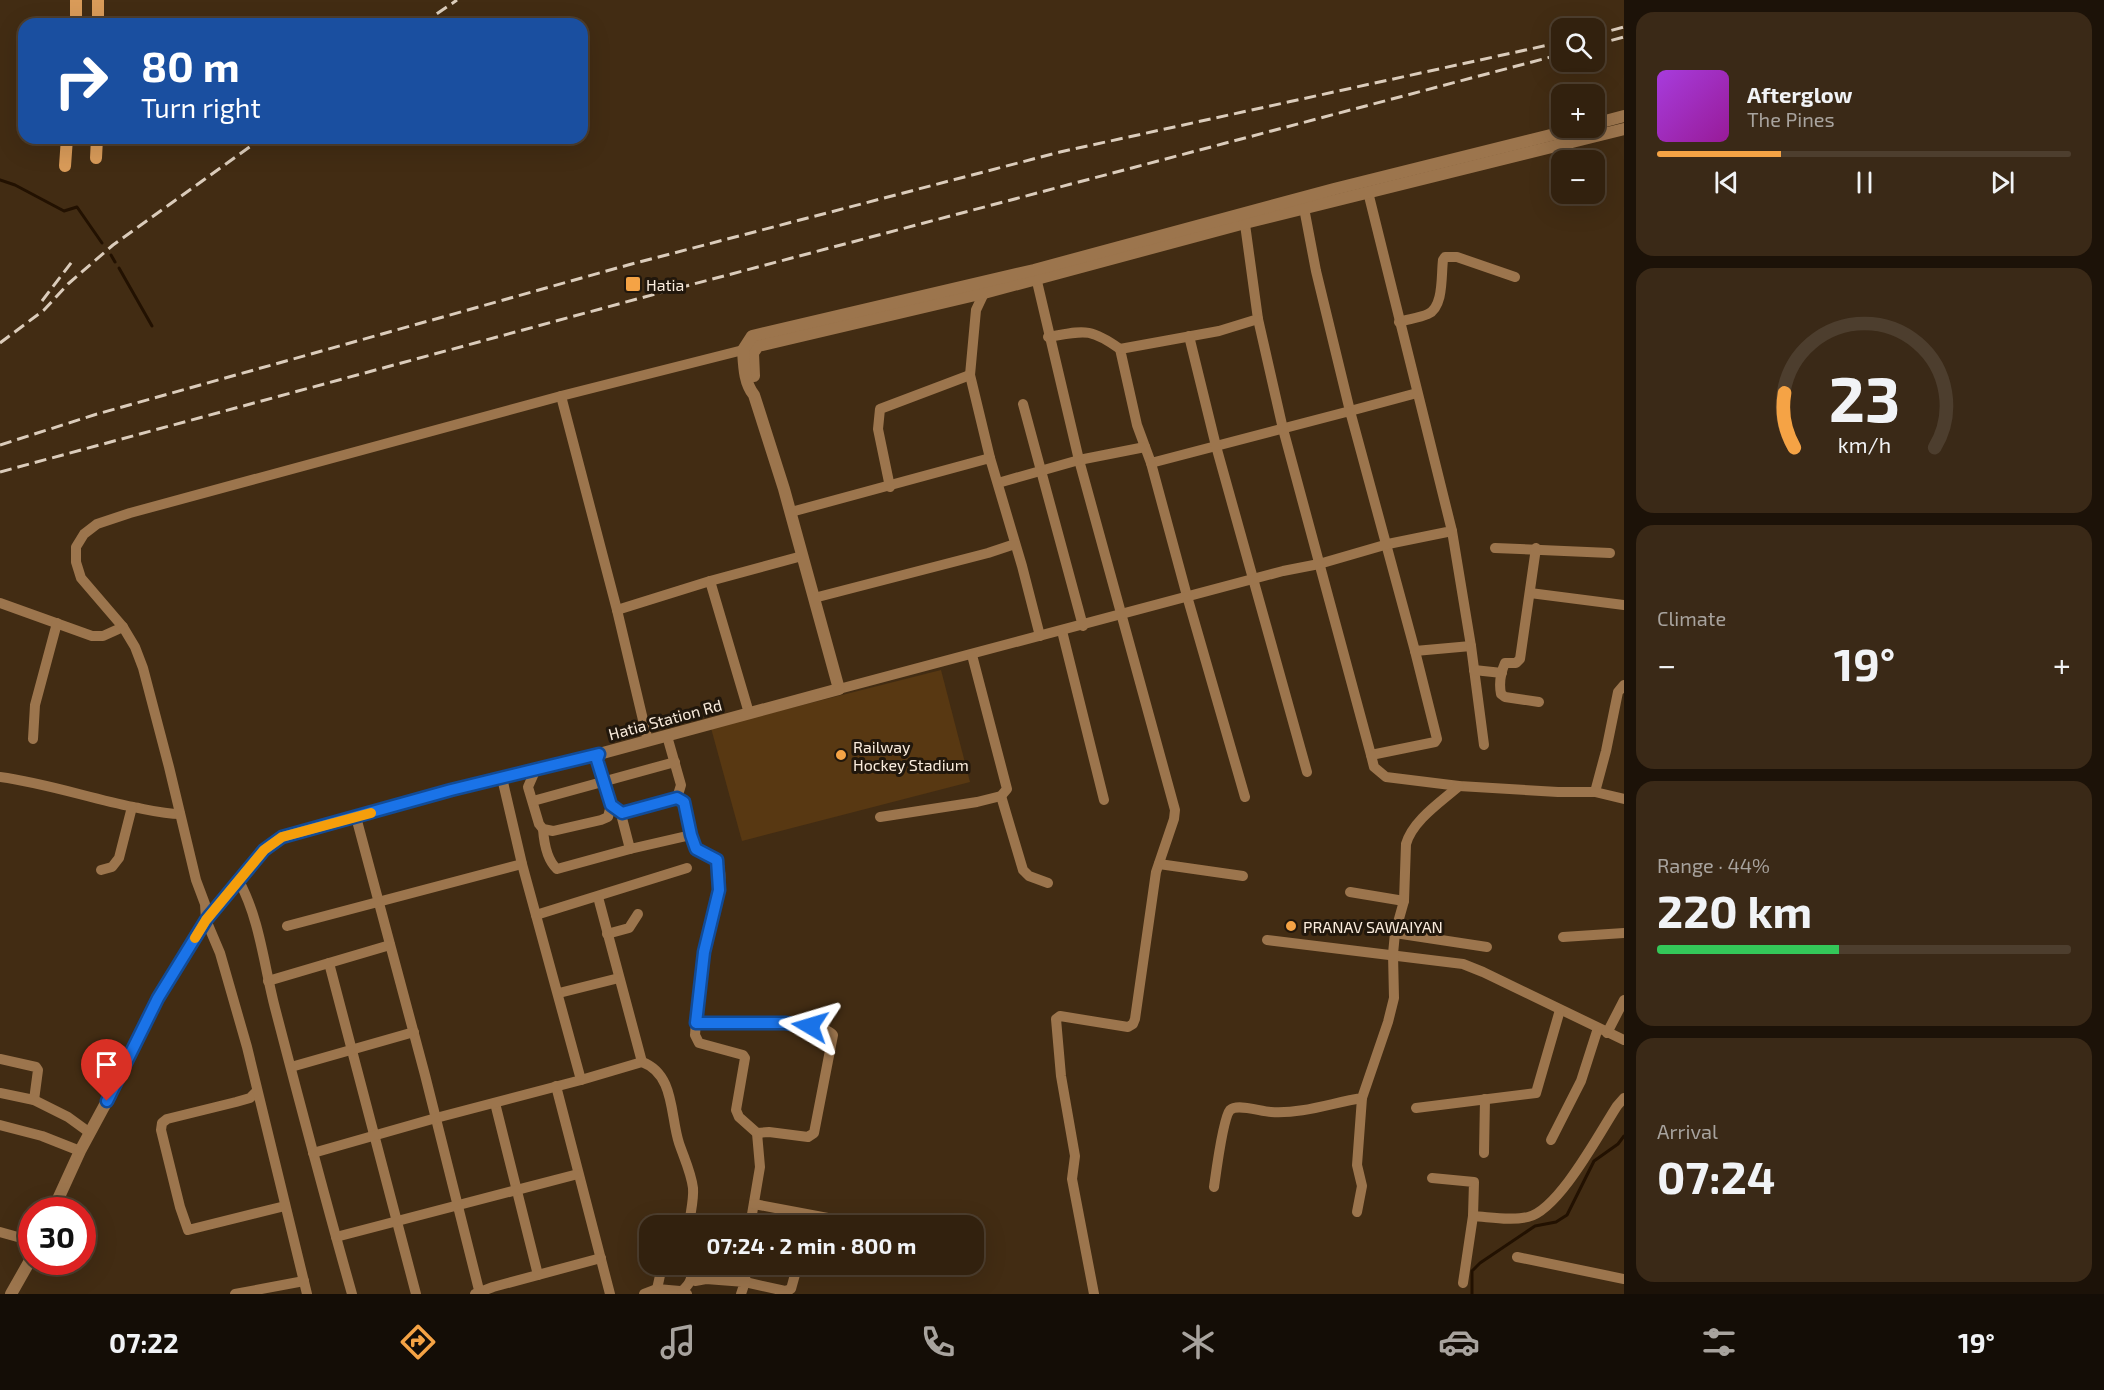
<!DOCTYPE html>
<html lang="en">
<head>
<meta charset="utf-8">
<style>
  :root { --surface:#32210e; --page:#3a2917; --text:#f1f3f6; --muted:#a8a39e; --line:#4d3e2e; --accent:#f5a345 }
  body { margin:0; font-family:"Exo 2",sans-serif; background:var(--page); color:var(--text); height:100vh; display:flex; flex-direction:column; font-size:22px; white-space:nowrap }
  * { box-sizing:border-box; margin:0 }
  p { font-size:20px; color:var(--muted) }
  .icon { flex:none; width:33px; height:33px; fill:none; stroke:currentColor; stroke-width:2; stroke-linecap:round; stroke-linejoin:round }
  .map { position:relative; flex:1; overflow:hidden }
  .details { display:flex; flex-direction:column; gap:12px; padding:12px; background:#1c1208; width:480px }
  .details>* { flex:none }
  .banner { position:absolute; left:18px; top:18px; width:570px; height:126px; border-radius:18px; box-shadow:0 6px 24px #0002,0 0 0 2px var(--line); background:#1a4fa0; color:#fff; overflow:hidden }
  .tools { position:absolute; left:1551px; top:18px; display:grid; gap:12px }
  .tools a { display:grid; place-items:center; width:54px; height:54px; border-radius:12px; background:var(--surface); box-shadow:0 6px 24px #0002,0 0 0 2px var(--line); font-size:30px }
  .speed { position:absolute; left:18px; top:1197px; display:flex; gap:12px; font-size:30px; font-weight:700; text-align:center }
  .speed>* { display:grid; place-content:center; width:78px; height:78px; border-radius:50%; background:var(--surface); box-shadow:0 6px 24px #0002,0 0 0 2px var(--line); line-height:1 }
  .speed .limit { border:9px solid #d22; background:#fff; color:#111 }
  .pin { position:absolute; display:grid; place-items:center; width:51px; height:51px; color:#fff; margin:-62px -26px; border-radius:50% 50% 50% 0; rotate:-45deg; box-shadow:0 0 6px #0007 }
  .pin .icon { rotate:45deg }
  .me { position:absolute; width:66px; margin:-33px; rotate:277deg; stroke-linejoin:round; filter:drop-shadow(0 0 4px #0008) }
  .turn { display:flex; align-items:center; gap:21px; height:126px; padding:0 24px; font-size:27px }
  .turn .icon { width:78px; height:78px; stroke-width:2.5 }
  .turn b { display:block; font-size:42px; line-height:51px }
  .big { font-size:45px; font-weight:700; line-height:1.1 }
  .details .tile { flex:1; display:flex; flex-direction:column; justify-content:center; gap:9px; min-width:0; padding:0 21px; border-radius:18px; background:var(--page) }
  .details .dial { align-items:center; gap:0 }
  .dial svg { height:156px; overflow:visible; fill:none; stroke:var(--line); stroke-width:7; stroke-linecap:round; text-anchor:middle }
  .dial text { fill:var(--text); stroke:none }
  .song { display:flex; align-items:center; gap:18px }
  .cover { width:72px; height:72px; border-radius:9px; background:linear-gradient(135deg,hsl(280 70% 55%),hsl(300 70% 35%)) }
  .played { height:6px; border-radius:3px; background:linear-gradient(90deg,var(--accent) 30%,var(--line) 30%) }
  .keys { display:flex; justify-content:space-around; direction:ltr }
  .heat { display:flex; justify-content:space-between; align-items:center; font-size:33px; direction:ltr }
  .charge { height:9px; border-radius:4px; background:linear-gradient(90deg,#34c759 44%,var(--line) 0) }
  .trip { position:absolute; left:639px; top:1215px; width:345px; height:60px; border-radius:18px; background:var(--surface); box-shadow:0 6px 24px #0002,0 0 0 2px var(--line); font-weight:700; line-height:60px; text-align:center }
  .menu { display:flex; height:96px; justify-content:space-around; align-items:center; background:#140d06; color:var(--muted) }
  .menu .icon { width:42px; height:42px }
  .menu .on { color:var(--accent) }
  .menu b { font-size:27px; color:var(--text) }
  main { display:flex; flex:1; min-height:0 }
  .map>svg:first-child { display:block }
  .green { fill:#583812 }
  .lines { fill:none; stroke-linecap:round; stroke-linejoin:round }
  .stream { stroke:#221101; stroke-width:3 }
  .minor { stroke:#9c754d; stroke-width:10 }
  .tertiary { stroke:#9c754d; stroke-width:12 }
  .secondary { stroke:#d99b59; stroke-width:12 }
  .rail { stroke:#dbccbb; stroke-width:3; stroke-dasharray:12 6; stroke-linecap:butt }
  .route-casing { stroke:#114b97; stroke-width:15 }
  .route { stroke:#1a73e8; stroke-width:10 }
  .slow { stroke:#f59e0b; stroke-width:10 }
  .poi-dot { fill:#f5a345; stroke:#21170c; stroke-width:2 }
  .labels { text-anchor:middle; dominant-baseline:central; stroke-width:6; stroke-linejoin:round; paint-order:stroke }
  .poi-label { font-size:16px; fill:#faecdd; stroke:#21170c; text-anchor:start }
  .street-label { font-size:16px; fill:#faecdd; stroke:#21170c }
</style>
</head>
<body>
<main>
<div class="map">
<svg width="1624" height="1294" viewBox="0 0 1624 1294">
  <rect width="100%" height="100%" fill="#422c13"/>
  <polygon class="green" points="941,670 970,782 742,841 711,728"/>
  <g class="lines">
    <g class="stream">
      <polyline points="0,180 15,185 64,211 77,207 102,243"/>
      <polyline points="111,255 115,262"/>
      <polyline points="119,268 152,326"/>
      <polyline points="1472,1294 1472,1271 1480,1263 1535,1226 1556,1222 1567,1215 1594,1161 1618,1144 1624,1136"/>
    </g>
    <g class="minor">
      <polyline points="1304,208 1316,271 1350,411 1417,393"/>
      <polyline points="1244,217 1258,319 1219,331 1120,349 1137,425 1151,463 1350,411 1415,651 1471,646 1452,531"/>
      <polyline points="1035,273 1079,460 1175,810 1174,819 1156,872 1135,1019 1133,1024 1128,1027 1060,1016 1056,1019 1061,1076 1075,1156 1072,1179 1094,1294"/>
      <polyline points="984,293 976,310 970,375 990,458"/>
      <polyline points="1258,319 1283,429 1371,755 1435,742 1437,739 1415,651"/>
      <path d="M1399,322c10,-3 20,-4 29,-8 16,-7 13,-39 15,-54l2,-3h12l58,20"/>
      <polyline points="1189,336 1216,446 1307,772"/>
      <path d="M1048,337c36,-6 41,-10 72,12"/>
      <polyline points="561,396 617,610 648,741"/>
      <polyline points="1023,404 1083,626"/>
      <polyline points="1151,463 1187,596 1245,797"/>
      <polyline points="998,483 1079,460 1145,447"/>
      <polyline points="890,487 878,429 880,409 970,375"/>
      <polyline points="791,512 990,458 1022,566 1040,636"/>
      <polyline points="1495,548 1610,553"/>
      <path d="M1536,548l-16,111 -4,4h-11c-4,9 -6,21 -4,31l4,3 34,5"/>
      <polyline points="710,581 749,713"/>
      <polyline points="1530,593 1624,605"/>
      <polyline points="814,598 988,553 1015,544"/>
      <polyline points="0,603 92,636 103,636 123,627"/>
      <polyline points="617,610 710,581 802,556"/>
      <polyline points="1062,631 1104,800"/>
      <polyline points="1471,646 1484,745"/>
      <polyline points="1474,670 1502,673"/>
      <polyline points="839,689 1283,571 1319,564 1388,544 1452,531 1368,192"/>
      <polyline points="33,739 35,705 57,623"/>
      <polyline points="599,754 597,760 611,805 622,813 677,798 681,785 667,736"/>
      <polyline points="1371,755 1374,767 1386,777 1459,786 1558,792 1595,792 1606,751 1618,692 1624,685"/>
      <polyline points="535,771 528,787 539,824 543,829 553,831 601,820 608,817 611,805"/>
      <path d="M0,777c45,6 89,21 133,30 16,3 31,7 47,7"/>
      <polyline points="1595,792 1624,799"/>
      <polyline points="1001,796 1023,870 1029,876 1048,883"/>
      <polyline points="533,801 675,762"/>
      <polyline points="622,813 622,818 630,849 691,835 683,802 677,798"/>
      <polyline points="356,817 425,1075 480,1294"/>
      <polyline points="880,817 977,802 1001,796 1007,789 972,655"/>
      <path d="M543,829c1,14 4,31 14,40l73,-20"/>
      <path d="M691,835c7,25 22,16 27,27 9,25 -10,65 -14,91 -5,27 -7,55 -9,82l4,8 44,12 2,3 -9,52 3,7 18,16 3,34 -10,59"/>
      <polyline points="1159,864 1243,876"/>
      <polyline points="101,870 112,867 119,858 132,807"/>
      <path d="M239,881c21,39 25,85 36,127 25,96 50,191 77,286"/>
      <polyline points="1350,892 1404,901"/>
      <polyline points="598,897 642,1062"/>
      <polyline points="536,915 687,868"/>
      <polyline points="287,926 522,864"/>
      <polyline points="1395,933 1487,947"/>
      <polyline points="607,934 629,928 638,914"/>
      <polyline points="1563,937 1624,933"/>
      <polyline points="1267,940 1463,964 1483,972 1624,1040"/>
      <polyline points="329,963 416,1294"/>
      <polyline points="268,981 390,945"/>
      <polyline points="559,993 619,978"/>
      <path d="M696,1023c23,-1 127,-5 137,12l-19,98 -6,4 -39,-5 -12,1"/>
      <polyline points="1607,1033 1624,1000"/>
      <polyline points="0,1059 36,1067 38,1070 34,1100"/>
      <polyline points="291,1067 414,1032"/>
      <path d="M581,1080l61,-18c33,12 28,54 37,81 5,15 12,29 14,45 1,12 -3,26 -4,38"/>
      <polyline points="556,1086 610,1294"/>
      <polyline points="257,1091 250,1098 236,1102 167,1119 162,1123 161,1130 180,1207 188,1230 285,1206"/>
      <polyline points="0,1093 34,1100 68,1117 90,1133"/>
      <polyline points="495,1103 538,1275"/>
      <polyline points="1416,1108 1536,1093 1560,1010"/>
      <polyline points="0,1125 42,1136 80,1151"/>
      <polyline points="1551,1140 1581,1081 1598,1028"/>
      <polyline points="313,1153 436,1118 581,1080 522,864 502,778"/>
      <polyline points="1484,1153 1485,1099"/>
      <polyline points="1432,1178 1474,1182 1473,1216 1463,1283"/>
      <path d="M1214,1187c2,-14 9,-69 16,-77 8,-7 31,2 41,2 32,2 60,-9 91,-14l26,-76 6,-24 -1,-44 2,-21 9,-32 2,-57c7,-24 35,-42 53,-58"/>
      <polyline points="754,1204 833,1219 923,1226"/>
      <polyline points="1357,1212 1362,1186 1357,1165 1362,1098"/>
      <path d="M1473,1216c17,1 38,5 55,1 31,-7 72,-85 89,-111l7,-8"/>
      <polyline points="0,1232 32,1241"/>
      <polyline points="336,1237 578,1174"/>
      <polyline points="1517,1257 1624,1279"/>
      <polyline points="746,1264 745,1282 785,1291 791,1289 796,1271"/>
      <polyline points="692,1276 695,1281 706,1279 745,1282 741,1294"/>
      <polyline points="657,1289 661,1271 666,1264"/>
      <polyline points="235,1294 304,1281"/>
      <polyline points="307,1294 247,1047 220,953 206,920 205,904 196,880 169,767 143,668 135,647 123,627 81,578 76,562 76,547 84,534 97,524 130,513 561,396 743,350"/>
      <polyline points="475,1294 493,1287 601,1258"/>
      <polyline points="644,1294 657,1289 680,1291 681,1294"/>
      <path d="M687,1294l-5,-3c10,-9 11,-14 7,-27"/>
    </g>
    <g class="tertiary">
      <polyline points="1594,124 1624,116"/>
      <polyline points="754,376 753,353 758,346 984,293 1245,223 1624,129"/>
      <path d="M53,1210l27,-59 27,-50 50,-103 49,-78 58,-70 18,-13 169,-47 148,-36 240,-65 -55,-200 -30,-94c-10,-12 -10,-30 -11,-45l9,-14 282,-66 300,-81 245,-61"/>
      <polyline points="11,1294 32,1257"/>
    </g>
    <g class="secondary">
      <polyline points="76,0 76,24"/>
      <polyline points="98,0 98,24"/>
      <polyline points="96,158 97,138"/>
      <polyline points="65,166 67,138"/>
    </g>
    <g class="rail">
      <polyline points="422,24 457,0"/>
      <polyline points="1594,35 1624,27"/>
      <polyline points="1594,45 1624,37"/>
      <polyline points="42,301 74,259"/>
      <polyline points="0,343 44,310 68,284 113,245 262,138"/>
      <polyline points="0,445 97,414 628,265 1060,152 1562,42"/>
      <polyline points="0,472 637,299 1562,54"/>
    </g>
  </g>
  <g class="lines">
    <defs>
      <polyline id="route" points="107,1101 158,998 206,920 264,850 282,837 451,790 599,754 597,760 611,805 622,813 677,798 684,802 691,835 696,849 717,860 719,890 704,952 696,1023 785,1023 810,1026"/>
    </defs>
    <use href="#route" class="route-casing"/>
    <use href="#route" class="route"/>
    <polyline class="slow" points="195,938 206,920 264,850 282,837 371,813"/>
  </g>
  <g class="poi-dot">
    <rect x="625" y="276" width="16" height="16" rx="3"/>
    <circle cx="841" cy="755" r="6"/>
    <circle cx="1291" cy="926" r="6"/>
  </g>
  <g class="labels">
    <g class="poi-label">
      <text x="646" y="284">Hatia</text>
      <text x="853" y="746">Railway<tspan x="853" dy="18">Hockey Stadium</tspan></text>
      <text x="1303" y="926">PRANAV SAWAIYAN</text>
    </g>
    <g class="street-label">
      <text transform="translate(665 719) rotate(-15)">Hatia Station Rd</text>
    </g>
  </g>
</svg>
<div class="tools">
<a><svg class="icon" aria-label="search" viewBox="0 0 24 24"><circle cx="10" cy="10" r="6"/><path d="M15 15l6 6"/></svg></a>
<a>+</a>
<a>−</a>
</div>
<div class="speed"><div class="limit">30</div></div>
<div class="pin" style="left:107px;top:1101px;background:#d93025"><svg class="icon" aria-label="arrive" viewBox="0 0 24 24"><path d="M6 21V4h12l-3 4 3 4H6"/></svg></div>
<svg class="me" style="left:810px;top:1026px" viewBox="-20 -20 40 40"><path d="M0-17L14 15 0 8-14 15z" fill="#1a73e8" stroke="#fff" stroke-width="4"/></svg>
<div class="trip">07:24 · 2 min · 800 m</div>
<div class="banner">
<div class="turn"><svg class="icon" aria-label="right" viewBox="0 0 24 24"><path d="M7 20v-9h11M14 6l5 5-5 5"/></svg><div><b>80 m</b>Turn right</div></div>
</div>
</div>
<section class="details">
<div class="tile">
<div class="song"><i class="cover"></i><div><b>Afterglow</b><p>The Pines</p></div></div>
<div class="played"></div>
<div class="keys"><svg class="icon" aria-label="previous" viewBox="0 0 24 24"><path d="M18 5L8 12l10 7zM5 5v14"/></svg><svg class="icon" aria-label="pause" viewBox="0 0 24 24"><path d="M8 5v14M16 5v14"/></svg><svg class="icon" aria-label="next" viewBox="0 0 24 24"><path d="M6 5l10 7-10 7zM19 5v14"/></svg></div>
</div>
<div class="tile dial"><svg viewBox="0 0 100 80">
<path d="M14 69A42 42 0 1 1 86 69"/>
<path d="M14 69A42 42 0 0 1 9 41" stroke="#f5a345"/>
<text x="50" y="56" font-size="32" font-weight="700">23</text>
<text x="50" y="72" font-size="11">km/h</text>
</svg></div>
<div class="tile"><p>Climate</p>
<div class="heat"><a>−</a><b class="big">19°</b><a>+</a></div>
</div>
<div class="tile"><p>Range · 44%</p><b class="big">220 km</b><div class="charge"></div></div>
<div class="tile"><p>Arrival</p><b class="big">07:24</b></div>
</section>
</main>
<nav class="menu">
<b>07:22</b>
<svg class="icon on" aria-label="directions" viewBox="0 0 24 24"><path d="M12 3l9 9-9 9-9-9zM9 14v-3h6M13 9l2 2-2 2"/></svg>
<svg class="icon" aria-label="music" viewBox="0 0 24 24"><path d="M9 18V5l10-2v13"/><circle cx="6" cy="18" r="3"/><circle cx="16" cy="16" r="3"/></svg>
<svg class="icon" aria-label="phone" viewBox="0 0 24 24"><path d="M5 4h4l2 5-3 2q2 4 5 5l2-3 5 2v4C11 20 4 13 5 4z"/></svg>
<svg class="icon" aria-label="climate" viewBox="0 0 24 24"><path d="M12 3v18M4 7l16 10M4 17L20 7"/></svg>
<svg class="icon" aria-label="car" viewBox="0 0 24 24"><path d="M5 17H2v-5l4-1 3-4h7l3 4 3 1v5h-3M9 17h6M6 11h13"/><circle cx="7" cy="17" r="2"/><circle cx="17" cy="17" r="2"/></svg>
<svg class="icon" aria-label="filters" viewBox="0 0 24 24"><path d="M4 7h16M4 17h16"/><circle cx="9" cy="7" r="2"/><circle cx="15" cy="17" r="2"/></svg>
<b>19°</b>
</nav>
</body>
</html>
